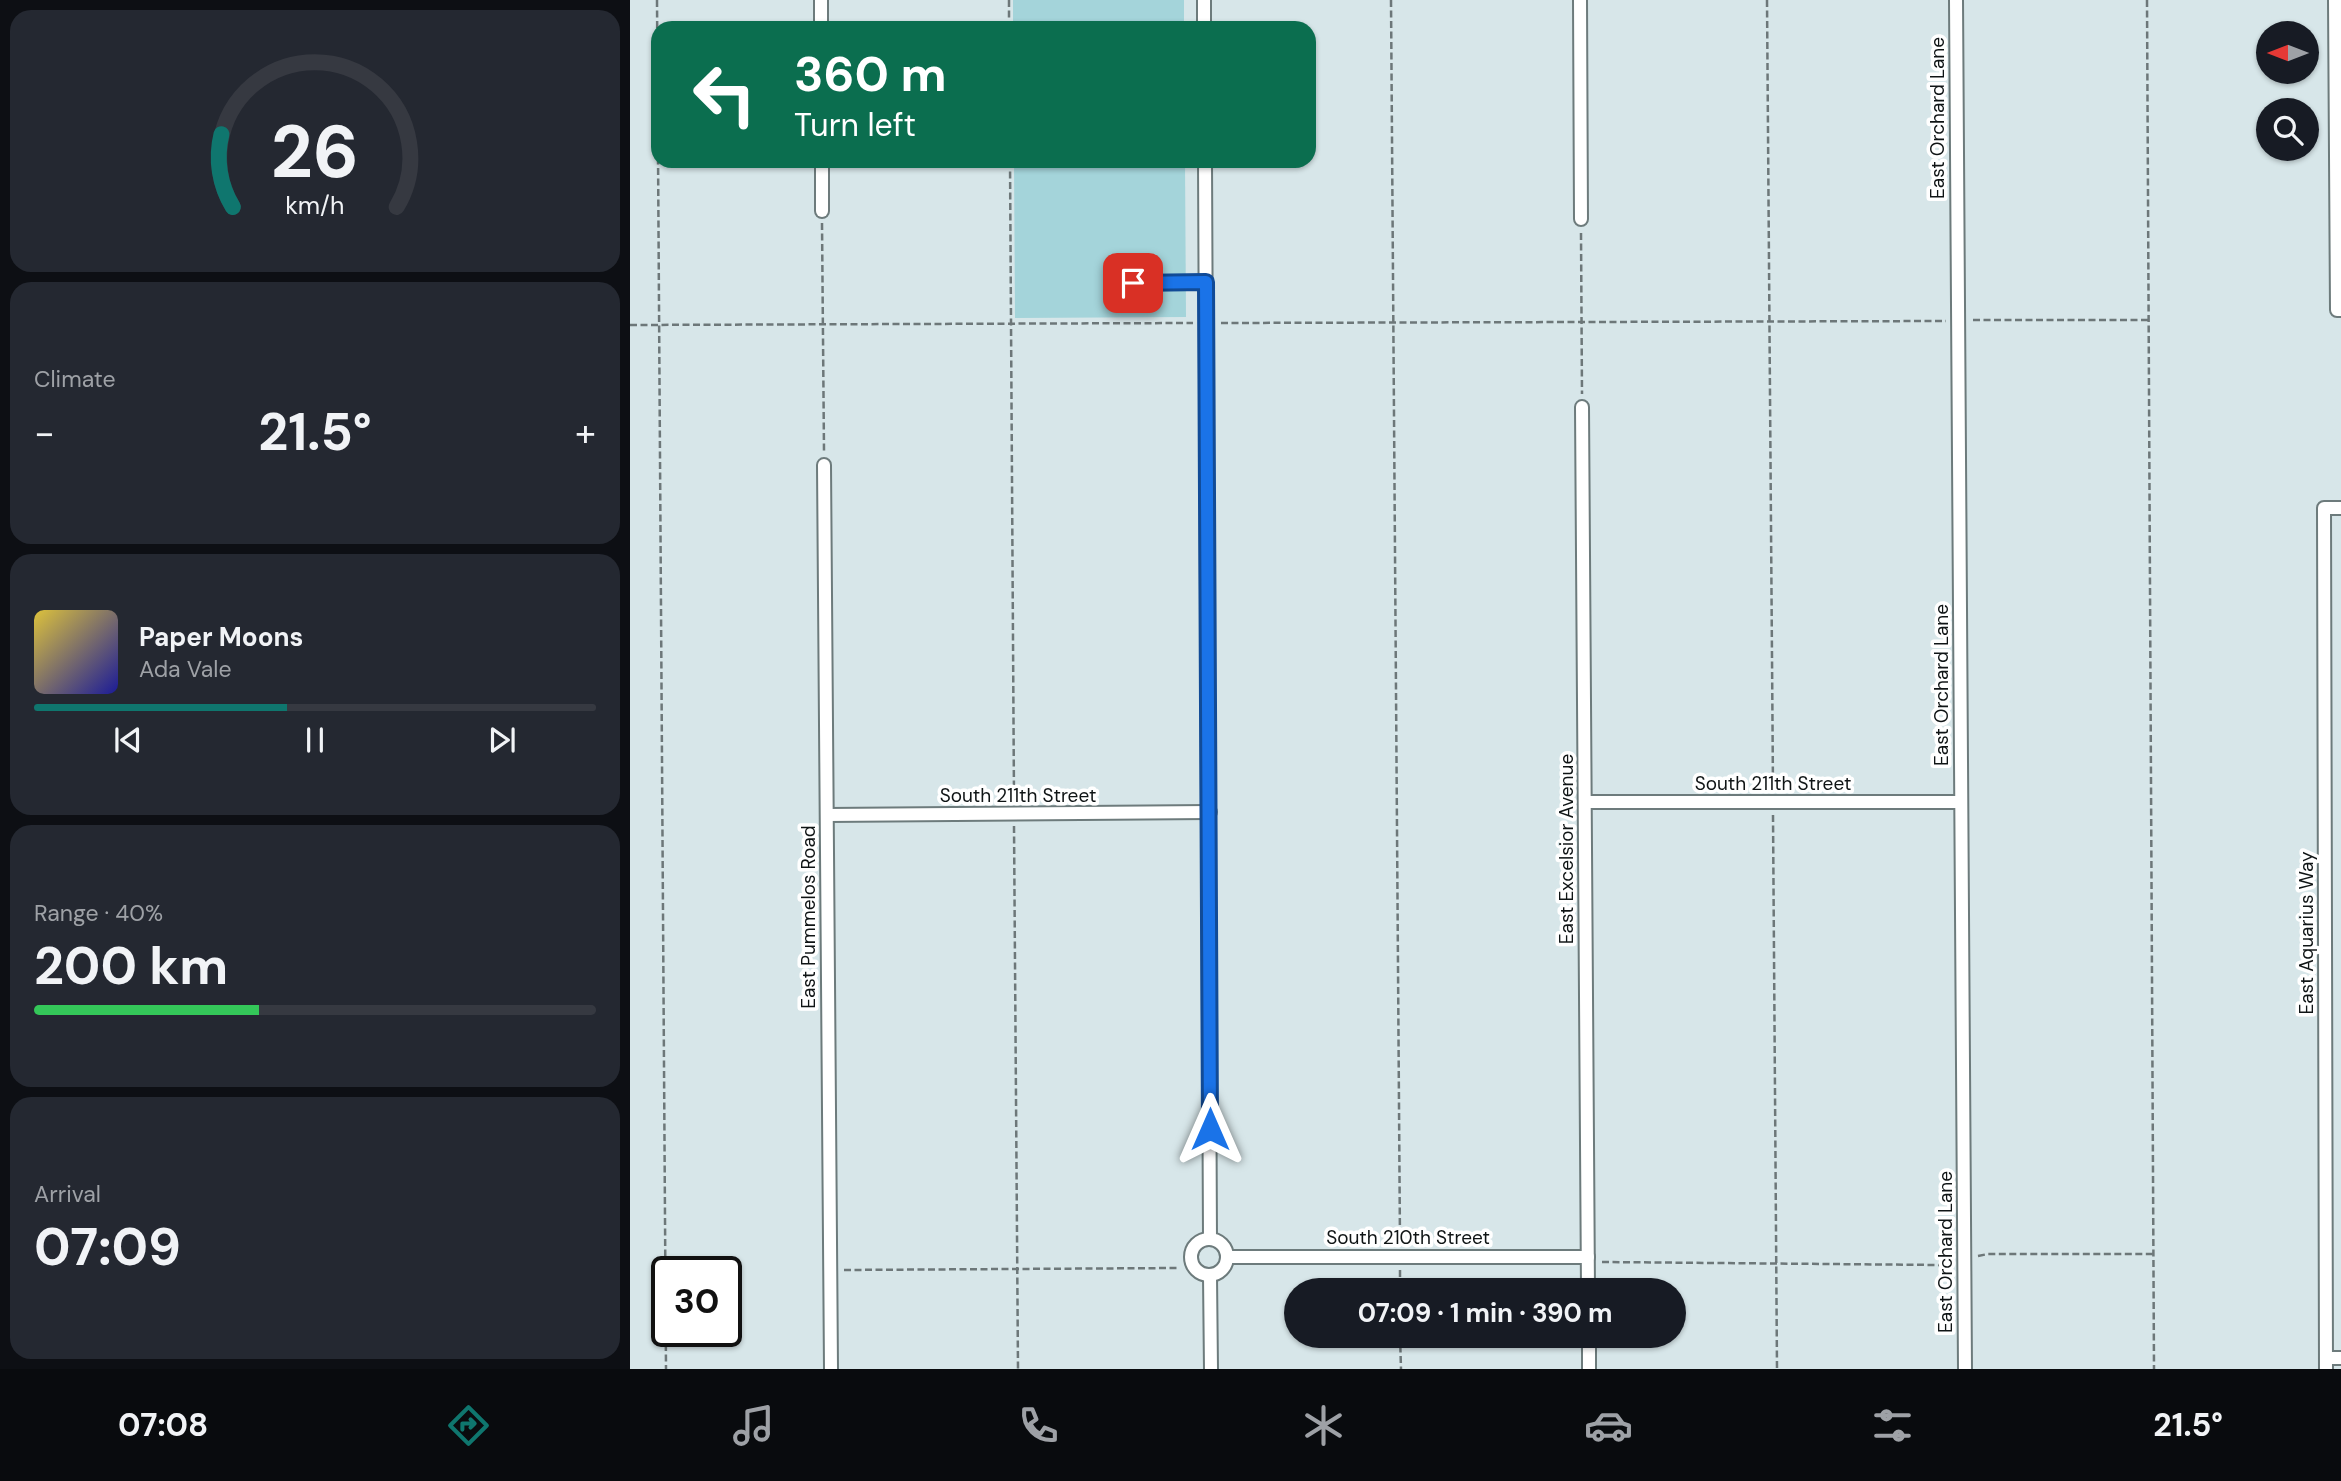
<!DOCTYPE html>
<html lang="en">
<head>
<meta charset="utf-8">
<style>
  :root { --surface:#171b24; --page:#242831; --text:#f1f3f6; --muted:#9ea1a6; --line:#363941; --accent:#0f766e }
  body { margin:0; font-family:"DM Sans",sans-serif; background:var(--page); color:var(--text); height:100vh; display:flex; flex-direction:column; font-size:26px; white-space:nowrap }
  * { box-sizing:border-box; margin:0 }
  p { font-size:23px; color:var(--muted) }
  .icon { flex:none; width:38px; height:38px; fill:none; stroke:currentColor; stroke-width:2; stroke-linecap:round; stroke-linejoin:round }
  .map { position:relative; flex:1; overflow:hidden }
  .side { display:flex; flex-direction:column; gap:10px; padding:10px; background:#0d0f14; width:630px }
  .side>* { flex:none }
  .banner { position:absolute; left:21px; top:21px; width:665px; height:147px; border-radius:21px; box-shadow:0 2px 5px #0004; background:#0b6e4f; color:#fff; overflow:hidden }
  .needle { width:46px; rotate:270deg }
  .buttons { position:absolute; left:1626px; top:21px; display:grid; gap:14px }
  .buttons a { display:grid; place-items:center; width:63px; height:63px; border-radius:50%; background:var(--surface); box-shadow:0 2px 5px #0004; font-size:35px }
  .speed { position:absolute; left:21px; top:1256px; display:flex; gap:14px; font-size:35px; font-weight:700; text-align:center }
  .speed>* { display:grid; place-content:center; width:91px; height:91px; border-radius:50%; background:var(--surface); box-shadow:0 2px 5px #0004; line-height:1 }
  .speed .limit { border:4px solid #111; border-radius:10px; background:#fff; color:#111 }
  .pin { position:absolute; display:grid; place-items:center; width:60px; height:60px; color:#fff; margin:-30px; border-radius:14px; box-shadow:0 4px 10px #0006 }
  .me { position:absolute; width:77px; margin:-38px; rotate:0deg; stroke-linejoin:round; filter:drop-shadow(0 0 5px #0008) }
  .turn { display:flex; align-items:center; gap:24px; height:147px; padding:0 28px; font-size:32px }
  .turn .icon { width:91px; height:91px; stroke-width:2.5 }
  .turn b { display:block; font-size:49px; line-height:60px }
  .big { font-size:52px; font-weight:700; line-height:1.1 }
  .side .tile { flex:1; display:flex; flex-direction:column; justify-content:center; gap:10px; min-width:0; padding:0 24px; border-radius:21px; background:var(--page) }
  .side .dial { align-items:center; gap:0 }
  .dial svg { height:182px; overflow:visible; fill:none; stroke:var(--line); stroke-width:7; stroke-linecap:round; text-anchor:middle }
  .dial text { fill:var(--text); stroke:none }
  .song { display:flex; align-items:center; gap:21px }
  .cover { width:84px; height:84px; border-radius:10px; background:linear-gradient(135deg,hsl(50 70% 55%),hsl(240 70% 35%)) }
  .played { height:7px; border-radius:4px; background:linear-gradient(90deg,var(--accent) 45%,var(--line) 45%) }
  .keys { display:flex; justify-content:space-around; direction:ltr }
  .heat { display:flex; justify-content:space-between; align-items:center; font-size:38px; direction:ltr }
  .charge { height:10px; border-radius:5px; background:linear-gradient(90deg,#34c759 40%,var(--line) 0) }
  .trip { position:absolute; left:654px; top:1278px; width:402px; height:70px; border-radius:35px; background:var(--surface); box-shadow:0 2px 5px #0004; font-weight:700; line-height:70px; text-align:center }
  .menu { display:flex; height:112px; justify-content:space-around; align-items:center; background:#090b0e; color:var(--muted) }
  .menu .icon { width:49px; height:49px }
  .menu .active { color:var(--accent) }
  .menu b { font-size:32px; color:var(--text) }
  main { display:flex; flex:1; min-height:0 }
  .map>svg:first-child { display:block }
  .green { fill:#a4d4da }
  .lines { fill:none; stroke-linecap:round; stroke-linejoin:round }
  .service-casing { stroke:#6d7b7c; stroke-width:10 }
  .minor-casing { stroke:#6d7b7c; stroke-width:16 }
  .path { stroke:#6d7779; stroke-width:2.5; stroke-dasharray:7 3.5; stroke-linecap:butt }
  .service { stroke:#fff; stroke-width:6 }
  .minor { stroke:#fff; stroke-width:12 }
  .route-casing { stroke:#114b97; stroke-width:18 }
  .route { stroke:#1a73e8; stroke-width:12 }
  .labels { text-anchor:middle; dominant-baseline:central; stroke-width:7; stroke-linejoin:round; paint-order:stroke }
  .street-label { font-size:19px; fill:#0f1415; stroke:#fff }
</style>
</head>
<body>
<main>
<section class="side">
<div class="tile dial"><svg viewBox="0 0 100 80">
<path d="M14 69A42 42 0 1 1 86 69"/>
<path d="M14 69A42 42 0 0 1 9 37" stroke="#0f766e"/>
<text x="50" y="56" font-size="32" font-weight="700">26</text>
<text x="50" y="72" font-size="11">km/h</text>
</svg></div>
<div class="tile"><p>Climate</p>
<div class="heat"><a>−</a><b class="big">21.5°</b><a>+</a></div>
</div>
<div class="tile">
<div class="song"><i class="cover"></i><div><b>Paper Moons</b><p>Ada Vale</p></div></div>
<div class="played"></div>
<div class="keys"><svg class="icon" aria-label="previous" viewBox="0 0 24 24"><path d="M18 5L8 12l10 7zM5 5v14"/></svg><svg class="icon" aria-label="pause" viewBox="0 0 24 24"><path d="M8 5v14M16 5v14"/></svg><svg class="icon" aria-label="next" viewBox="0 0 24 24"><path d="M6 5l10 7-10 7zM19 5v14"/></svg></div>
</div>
<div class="tile"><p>Range · 40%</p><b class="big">200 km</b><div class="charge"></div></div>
<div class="tile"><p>Arrival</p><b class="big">07:09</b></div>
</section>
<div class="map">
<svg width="1711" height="1369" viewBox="0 0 1711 1369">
  <rect width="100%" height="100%" fill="#d7e6e9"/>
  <g class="green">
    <rect x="383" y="0" width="171" height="28"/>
    <polygon points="384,161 555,161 556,317 385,318"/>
  </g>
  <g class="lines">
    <defs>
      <polyline id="service" points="479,283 576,282"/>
      <g id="minor">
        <polyline points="191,0 191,28"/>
        <polyline points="574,0 574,28"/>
        <polyline points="950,0 951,219"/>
        <polyline points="1326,0 1335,1369"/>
        <polyline points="1705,0 1707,310 1711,310"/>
        <polyline points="192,161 192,211"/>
        <polyline points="575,161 580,1238"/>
        <polyline points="952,407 958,1290"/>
        <polyline points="194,465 201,1369"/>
        <polyline points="955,802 1331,802"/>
        <polyline points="197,815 580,812"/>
        <circle cx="579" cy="1257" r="18"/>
        <polyline points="597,1257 958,1257"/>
        <polyline points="580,1276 581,1369"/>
        <polyline points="959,1335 959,1369"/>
        <polyline points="1696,1358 1711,1358"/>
        <polyline points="1696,1369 1694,508 1711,508"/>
      </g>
    </defs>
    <use href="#service" class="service-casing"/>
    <use href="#minor" class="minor-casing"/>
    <g class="path">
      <polyline points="27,0 36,1369"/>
      <polyline points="379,0 379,28"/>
      <polyline points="761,0 770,1243"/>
      <polyline points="1137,0 1143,788"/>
      <polyline points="1517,0 1524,1369"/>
      <polyline points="380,161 384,798"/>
      <polyline points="192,223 194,451"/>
      <polyline points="951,233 952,394"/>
      <polyline points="1343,320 1518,320"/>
      <polyline points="591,323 1316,321"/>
      <polyline points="0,325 563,323"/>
      <polyline points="1143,815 1147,1369"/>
      <polyline points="384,826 388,1369"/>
      <polyline points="1348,1256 1358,1254 1523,1254"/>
      <polyline points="972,1262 1311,1265 1321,1262"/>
      <polyline points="214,1270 549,1268"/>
      <polyline points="770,1270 770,1290"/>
      <polyline points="770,1335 771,1369"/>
    </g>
    <use href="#service" class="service"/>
    <use href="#minor" class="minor"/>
  </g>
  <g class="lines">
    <defs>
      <polyline id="route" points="503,283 576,282 580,1129"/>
    </defs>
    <use href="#route" class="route-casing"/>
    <use href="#route" class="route"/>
  </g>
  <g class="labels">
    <g class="street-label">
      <text transform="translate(1307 118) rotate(-90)">East Orchard Lane</text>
      <text transform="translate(1311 685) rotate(-90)">East Orchard Lane</text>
      <text x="1143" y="783">South 211th Street</text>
      <text x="388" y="795">South 211th Street</text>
      <text transform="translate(936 849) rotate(-90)">East Excelsior Avenue</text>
      <text transform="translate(178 917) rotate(-90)">East Pummelos Road</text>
      <text transform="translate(1676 933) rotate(-90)">East Aquarius Way</text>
      <text x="778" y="1237">South 210th Street</text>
      <text transform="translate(1315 1252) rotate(-90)">East Orchard Lane</text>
    </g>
  </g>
</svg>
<div class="buttons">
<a><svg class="needle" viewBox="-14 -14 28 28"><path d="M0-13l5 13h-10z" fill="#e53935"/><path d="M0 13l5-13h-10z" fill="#9ea1a6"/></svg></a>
<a><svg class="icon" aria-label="search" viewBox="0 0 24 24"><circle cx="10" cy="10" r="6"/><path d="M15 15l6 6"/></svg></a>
</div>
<div class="speed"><div class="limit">30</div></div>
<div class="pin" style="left:503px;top:283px;background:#d93025"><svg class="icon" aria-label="arrive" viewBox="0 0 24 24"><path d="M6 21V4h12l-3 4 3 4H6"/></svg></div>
<svg class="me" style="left:580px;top:1129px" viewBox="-20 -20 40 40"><path d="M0-17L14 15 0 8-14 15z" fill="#1a73e8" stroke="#fff" stroke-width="4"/></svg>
<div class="trip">07:09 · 1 min · 390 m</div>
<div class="banner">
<div class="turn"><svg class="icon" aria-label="left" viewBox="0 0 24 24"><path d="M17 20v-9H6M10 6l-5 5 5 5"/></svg><div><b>360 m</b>Turn left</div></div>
</div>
</div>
</main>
<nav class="menu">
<b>07:08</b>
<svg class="icon active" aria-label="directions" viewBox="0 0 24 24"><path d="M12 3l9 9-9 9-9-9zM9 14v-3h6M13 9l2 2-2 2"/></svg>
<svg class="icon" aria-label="music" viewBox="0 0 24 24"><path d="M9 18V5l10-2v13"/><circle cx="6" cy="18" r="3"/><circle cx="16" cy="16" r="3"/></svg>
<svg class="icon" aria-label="phone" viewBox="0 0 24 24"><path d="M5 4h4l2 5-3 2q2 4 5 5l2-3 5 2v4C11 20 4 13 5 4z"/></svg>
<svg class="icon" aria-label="climate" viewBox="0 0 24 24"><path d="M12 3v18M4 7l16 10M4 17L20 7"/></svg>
<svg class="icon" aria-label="car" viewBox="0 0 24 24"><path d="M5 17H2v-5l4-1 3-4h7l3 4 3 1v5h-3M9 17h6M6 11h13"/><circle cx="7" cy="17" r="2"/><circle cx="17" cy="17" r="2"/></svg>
<svg class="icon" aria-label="filters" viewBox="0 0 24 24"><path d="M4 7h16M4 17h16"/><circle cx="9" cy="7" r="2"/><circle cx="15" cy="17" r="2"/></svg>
<b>21.5°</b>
</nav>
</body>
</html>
